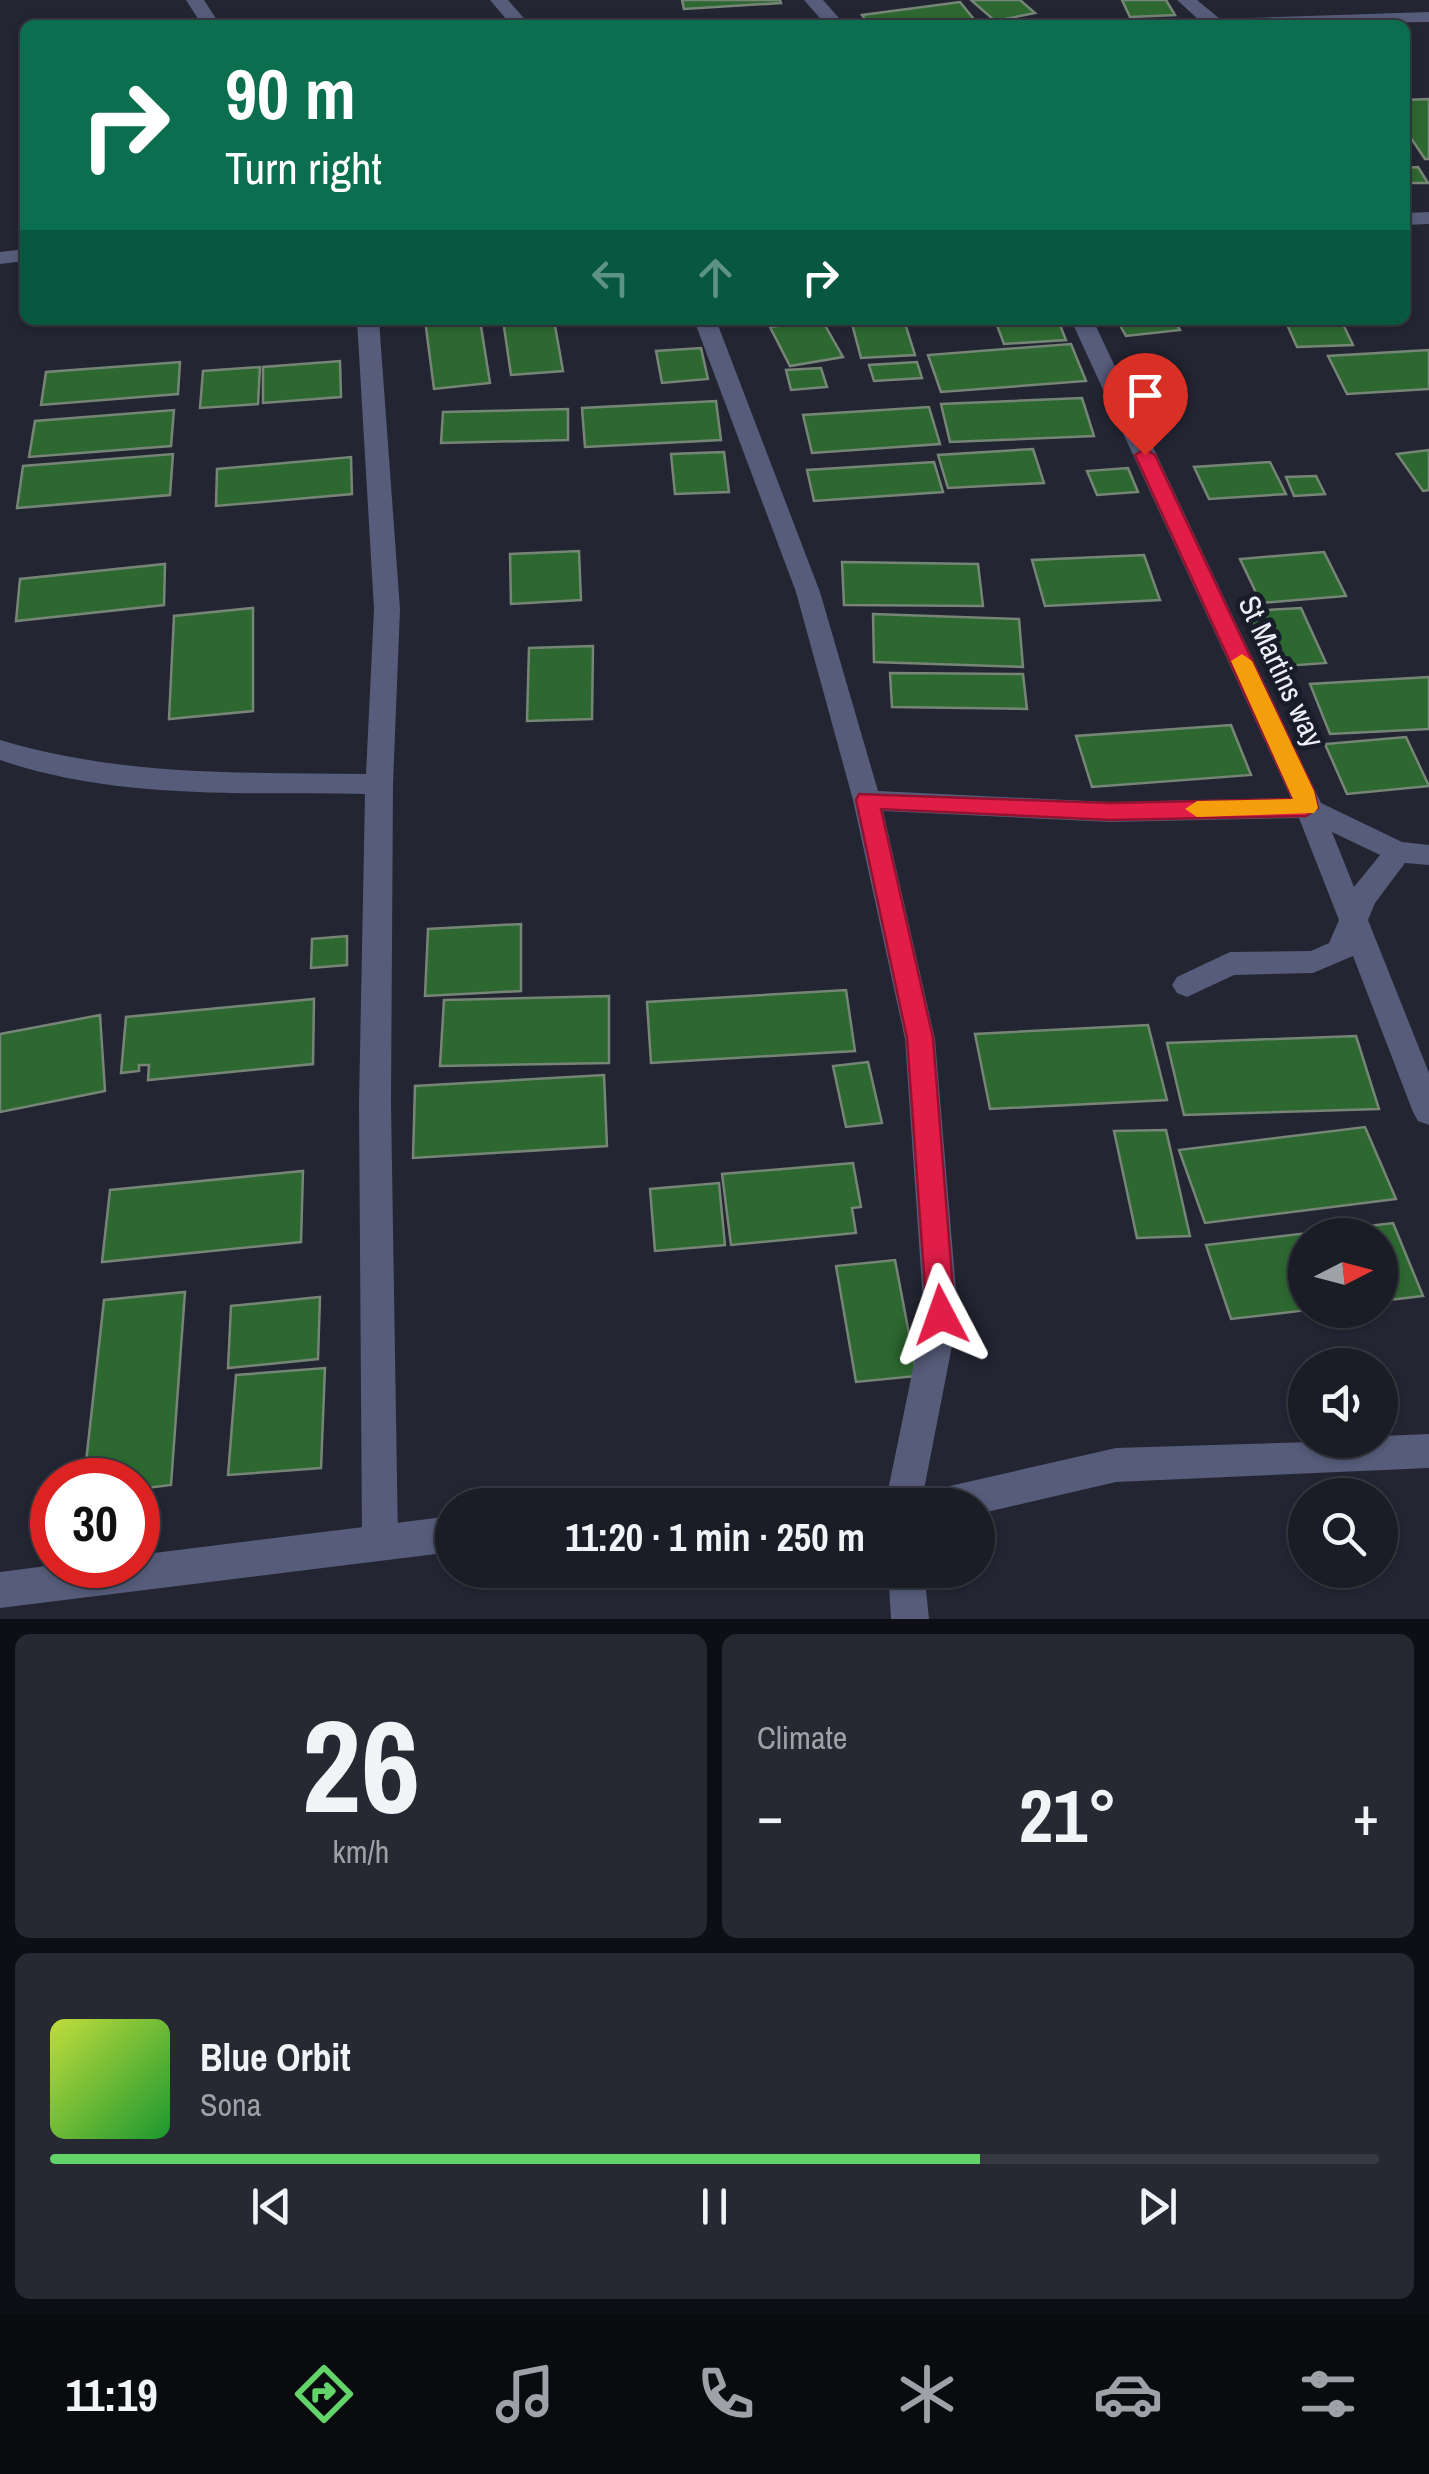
<!DOCTYPE html>
<html lang="en">
<head>
<meta charset="utf-8">
<style>
  :root { --surface:#1a1c26; --page:#272932; --text:#f1f3f6; --muted:#9fa1a7; --line:#383a43; --accent:#63d469 }
  body { margin:0; font-family:"Archivo Narrow",sans-serif; background:var(--page); color:var(--text); height:100vh; display:flex; flex-direction:column; font-size:38px; white-space:nowrap }
  * { box-sizing:border-box; margin:0 }
  p { font-size:32px; color:var(--muted) }
  .icon { flex:none; width:55px; height:55px; fill:none; stroke:currentColor; stroke-width:2; stroke-linecap:round; stroke-linejoin:round }
  .map { position:relative; height:1619px; overflow:hidden }
  .side { display:flex; flex-direction:column; gap:15px; padding:15px; background:#0e0f15; flex:1 }
  .side>* { flex:none }
  .guide { position:absolute; left:20px; top:20px; width:1390px; height:305px; border-radius:15px; box-shadow:0 2px 8px #0004,0 0 0 2px var(--line); background:#0b6e4f; color:#fff; overflow:hidden }
  .needle { width:65px; rotate:84deg }
  .buttons { position:absolute; left:1288px; top:1218px; display:grid; gap:20px }
  .buttons a { display:grid; place-items:center; width:110px; height:110px; border-radius:50%; background:var(--surface); box-shadow:0 2px 8px #0004,0 0 0 2px var(--line); font-size:50px }
  .speed { position:absolute; left:30px; top:1458px; display:flex; gap:20px; font-size:50px; font-weight:700; text-align:center }
  .speed>* { display:grid; place-content:center; width:130px; height:130px; border-radius:50%; background:var(--surface); box-shadow:0 2px 8px #0004,0 0 0 2px var(--line); line-height:1 }
  .speed .limit { border:15px solid #d22; background:#fff; color:#111 }
  .pin { position:absolute; display:grid; place-items:center; width:85px; height:85px; color:#fff; margin:-102px -42px; border-radius:50% 50% 50% 0; rotate:-45deg; box-shadow:0 0 10px #0007 }
  .pin .icon { rotate:45deg }
  .me { position:absolute; width:110px; margin:-55px; rotate:356deg; stroke-linejoin:round; filter:drop-shadow(0 0 8px #0008) }
  .turn { display:flex; align-items:center; gap:35px; height:210px; padding:0 40px; font-size:45px }
  .turn .icon { width:130px; height:130px; stroke-width:2.5 }
  .turn b { display:block; font-size:70px; line-height:85px }
  .lanes { display:flex; align-items:center; height:95px; padding:0 40px; background:#0003; justify-content:center; gap:50px; direction:ltr }
  .lanes .off { opacity:.35 }
  .big { font-size:75px; font-weight:700; line-height:1.1 }
  .side .tile { flex:1; display:flex; flex-direction:column; justify-content:center; gap:15px; min-width:0; padding:0 35px; border-radius:15px; background:var(--page) }
  .side .dial { align-items:center; gap:0 }
  .dial b { font-size:130px; line-height:1 }
  .song { display:flex; align-items:center; gap:30px }
  .cover { width:120px; height:120px; border-radius:15px; background:linear-gradient(135deg,hsl(70 70% 55%),hsl(130 70% 35%)) }
  .played { height:10px; border-radius:5px; background:linear-gradient(90deg,var(--accent) 70%,var(--line) 70%) }
  .keys { display:flex; justify-content:space-around; direction:ltr }
  .heat { display:flex; justify-content:space-between; align-items:center; font-size:55px; direction:ltr }
  .side .tiles { flex:1; display:grid; gap:15px; grid-template-columns:1fr 1fr }
  .tile:last-child { grid-column:span 2 }
  .trip { position:absolute; left:435px; top:1488px; width:560px; height:100px; border-radius:50px; background:var(--surface); box-shadow:0 2px 8px #0004,0 0 0 2px var(--line); font-weight:700; line-height:100px; text-align:center }
  .menu { display:flex; height:160px; justify-content:space-around; align-items:center; background:#0a0b0f; color:var(--muted) }
  .menu .icon { width:70px; height:70px }
  .menu .selected { color:var(--accent) }
  .menu b { font-size:45px; color:var(--text) }
  .map>svg:first-child { display:block }
  .building { fill:#2d6830; stroke:#778577; stroke-width:2.5 }
  .lines { fill:none; stroke-linecap:round; stroke-linejoin:round }
  .minor { fill:#565c79; fill-rule:evenodd }
  .tertiary { fill:#565c79; fill-rule:evenodd }
  .route { fill:#e11d48; stroke:#92132f; stroke-width:2.5 }
  .slow { fill:#f59e0b }
  .labels { text-anchor:middle; dominant-baseline:central; stroke-width:10; stroke-linejoin:round; paint-order:stroke }
  .street-label { font-size:30px; fill:#edeff8; stroke:#191c29 }
</style>
</head>
<body>
<div class="map">
<svg width="1429" height="1619" viewBox="0 0 1429 1619">
  <rect width="100%" height="100%" fill="#232533"/>
  <g class="building">
    <polygon points="682,0 780,0 781,3 684,9"/>
    <polygon points="971,0 1020,0 1035,13 995,21"/>
    <polygon points="1122,0 1166,0 1175,15 1130,17"/>
    <polygon points="960,2 977,23 869,25 862,15"/>
    <polygon points="1429,99 1429,159 1425,159 1405,129 1405,100"/>
    <polygon points="1418,167 1428,183 1406,183 1405,168"/>
    <polygon points="425,320 480,320 490,383 434,389"/>
    <polygon points="503,320 554,320 563,371 511,375"/>
    <polygon points="822,320 843,357 790,366 770,327"/>
    <polygon points="851,320 904,320 915,355 861,358"/>
    <polygon points="995,320 1058,320 1066,340 1004,344"/>
    <polygon points="1117,320 1174,320 1180,330 1126,336"/>
    <polygon points="1285,320 1341,320 1353,345 1297,347"/>
    <polygon points="1071,344 1086,381 941,392 928,355"/>
    <polygon points="701,348 708,379 662,383 656,351"/>
    <polygon points="1429,350 1429,389 1347,394 1328,356"/>
    <polygon points="340,361 341,397 263,403 263,367"/>
    <polygon points="180,362 178,394 41,405 46,372"/>
    <polygon points="917,362 922,378 874,381 869,365"/>
    <polygon points="260,367 258,404 200,408 203,371"/>
    <polygon points="821,368 827,387 791,390 786,370"/>
    <polygon points="1082,398 1094,436 950,442 941,404"/>
    <polygon points="716,401 721,440 585,447 582,408"/>
    <polygon points="929,407 940,444 812,453 803,415"/>
    <polygon points="568,409 568,440 441,443 443,412"/>
    <polygon points="174,410 171,446 29,457 35,421"/>
    <polygon points="1033,449 1044,483 948,488 938,455"/>
    <polygon points="1429,450 1429,490 1423,491 1397,454"/>
    <polygon points="724,452 729,492 675,494 671,454"/>
    <polygon points="173,454 170,495 17,508 23,466"/>
    <polygon points="351,457 352,494 216,506 217,469"/>
    <polygon points="934,462 943,492 814,501 807,470"/>
    <polygon points="1270,462 1286,494 1209,499 1194,467"/>
    <polygon points="1128,468 1138,492 1097,495 1087,471"/>
    <polygon points="1316,476 1325,494 1294,496 1286,477"/>
    <polygon points="579,551 581,600 511,604 510,554"/>
    <polygon points="1324,552 1346,596 1261,603 1240,559"/>
    <polygon points="1144,555 1160,600 1045,606 1032,560"/>
    <polygon points="842,562 978,564 983,606 844,605"/>
    <polygon points="165,564 164,605 16,621 20,579"/>
    <polygon points="253,608 253,711 169,719 174,616"/>
    <polygon points="1301,608 1326,663 1271,667 1248,611"/>
    <polygon points="873,614 1019,619 1023,667 874,662"/>
    <polygon points="593,646 592,719 527,721 529,648"/>
    <polygon points="890,673 1023,674 1027,709 892,707"/>
    <polygon points="1429,677 1429,729 1330,734 1310,684"/>
    <polygon points="1231,725 1251,775 1092,787 1076,736"/>
    <polygon points="1406,737 1429,786 1347,794 1325,744"/>
    <polygon points="521,924 521,991 425,996 428,929"/>
    <polygon points="347,936 347,965 311,968 312,939"/>
    <polygon points="846,990 855,1051 651,1063 647,1002"/>
    <polygon points="609,996 609,1063 440,1066 444,1000"/>
    <polygon points="314,999 313,1064 148,1080 149,1065 139,1065 139,1071 121,1073 126,1017"/>
    <polygon points="100,1015 105,1091 0,1112 0,1034"/>
    <polygon points="1148,1025 1167,1100 990,1109 975,1034"/>
    <polygon points="1356,1036 1379,1109 1184,1115 1167,1043"/>
    <polygon points="868,1062 882,1123 846,1127 833,1066"/>
    <polygon points="604,1075 607,1146 413,1158 415,1086"/>
    <polygon points="1365,1127 1396,1199 1205,1223 1179,1150"/>
    <polygon points="1166,1130 1190,1236 1137,1238 1114,1131"/>
    <polygon points="853,1163 861,1207 852,1208 856,1233 731,1245 722,1174"/>
    <polygon points="303,1171 301,1242 102,1262 110,1190"/>
    <polygon points="719,1183 725,1245 655,1251 650,1189"/>
    <polygon points="1393,1223 1423,1296 1380,1301 1380,1235 1305,1235 1308,1310 1231,1319 1206,1245"/>
    <polygon points="895,1260 917,1376 856,1382 836,1266"/>
    <polygon points="185,1292 171,1485 138,1489 138,1480 84,1480 104,1300"/>
    <polygon points="320,1297 318,1359 228,1368 231,1306"/>
    <polygon points="325,1368 321,1468 228,1475 236,1375"/>
  </g>
  <g class="lines">
    <g class="minor">
      <polygon points="186,0 204,0 220,25 202,25"/>
      <polygon points="490,0 508,0 530,25 511,25"/>
      <polygon points="804,0 823,0 845,25 826,25"/>
      <polygon points="1177,0 1197,0 1220,19 1429,12 1429,22 1189,25 1199,20"/>
      <polygon points="1429,212 1429,224 1405,225 1405,213"/>
      <polygon points="25,249 25,261 0,264 0,252"/>
      <path d="M357,320h22l21,289 -7,175 -2,319 7,438 -5,13 -13,5 -13,-5 -5,-13 -3,-438 6,-309c-122,-2 -248,6 -365,-34v-20c125,37 238,32 366,34l8,-165z"/>
      <path d="M694,320h22l104,272 58,199 232,11 181,-4 -220,-478h22l228,483 81,39 27,3v20l-24,-2 -30,40 -7,17 61,153v52l-11,-4 -5,-9 -60,-156 -40,17 -79,2 -47,22 -10,-4 -5,-8 5,-8 53,-25 81,-1 18,-8 10,-23 -40,-102 -189,4 -227,-11 52,228 23,276 -37,190h-36l39,-190 -19,-276 -52,-239 -57,-208zM1332,832l48,23 -26,32z"/>
      <polygon points="888,1570 924,1570 929,1619 891,1619"/>
    </g>
    <g class="tertiary">
      <polygon points="1429,1434 1429,1468 1116,1482 978,1514 978,1505 923,1505 928,1493 941,1488 1116,1448 1380,1440 1380,1436"/>
      <polygon points="452,1516 452,1552 0,1608 0,1572 54,1565 138,1565 138,1555"/>
    </g>
  </g>
  <polygon class="route" points="1145,449 1155,455 1314,791 1318,808 1306,816 1110,820 881,809 933,1038 955,1315 951,1324 941,1327 931,1324 927,1315 907,1038 856,800 859,794 1110,803 1293,799 1135,455"/>
  <polygon class="slow" points="1242,654 1252,661 1314,791 1318,808 1314,813 1197,817 1185,809 1197,801 1293,799 1231,661"/>
  <g class="labels">
    <g class="street-label">
      <text transform="translate(1282 671) rotate(65)">St Martins way</text>
    </g>
  </g>
</svg>
<div class="buttons">
<a><svg class="needle" viewBox="-14 -14 28 28"><path d="M0-13l5 13h-10z" fill="#e53935"/><path d="M0 13l5-13h-10z" fill="#9fa1a7"/></svg></a>
<a><svg class="icon" aria-label="sound" viewBox="0 0 24 24"><path d="M4 9h4l5-4v14l-5-4H4zM17 9q2 3 0 6"/></svg></a>
<a><svg class="icon" aria-label="search" viewBox="0 0 24 24"><circle cx="10" cy="10" r="6"/><path d="M15 15l6 6"/></svg></a>
</div>
<div class="speed"><div class="limit">30</div></div>
<div class="pin" style="left:1145px;top:455px;background:#d93025"><svg class="icon" aria-label="arrive" viewBox="0 0 24 24"><path d="M6 21V4h12l-3 4 3 4H6"/></svg></div>
<svg class="me" style="left:941px;top:1315px" viewBox="-20 -20 40 40"><path d="M0-17L14 15 0 8-14 15z" fill="#e11d48" stroke="#fff" stroke-width="4"/></svg>
<div class="trip">11:20 · 1 min · 250 m</div>
<div class="guide">
<div class="turn"><svg class="icon" aria-label="right" viewBox="0 0 24 24"><path d="M7 20v-9h11M14 6l5 5-5 5"/></svg><div><b>90 m</b>Turn right</div></div>
<div class="lanes"><svg class="icon off" aria-label="left" viewBox="0 0 24 24"><path d="M17 20v-9H6M10 6l-5 5 5 5"/></svg><svg class="icon off" aria-label="ahead" viewBox="0 0 24 24"><path d="M12 20V5M6 11l6-6 6 6"/></svg><svg class="icon" aria-label="right" viewBox="0 0 24 24"><path d="M7 20v-9h11M14 6l5 5-5 5"/></svg></div>
</div>
</div>
<section class="side">
<div class="tiles">
<div class="tile dial"><b>26</b><p>km/h</p></div>
<div class="tile"><p>Climate</p>
<div class="heat"><a>−</a><b class="big">21°</b><a>+</a></div>
</div>
<div class="tile">
<div class="song"><i class="cover"></i><div><b>Blue Orbit</b><p>Sona</p></div></div>
<div class="played"></div>
<div class="keys"><svg class="icon" aria-label="previous" viewBox="0 0 24 24"><path d="M18 5L8 12l10 7zM5 5v14"/></svg><svg class="icon" aria-label="pause" viewBox="0 0 24 24"><path d="M8 5v14M16 5v14"/></svg><svg class="icon" aria-label="next" viewBox="0 0 24 24"><path d="M6 5l10 7-10 7zM19 5v14"/></svg></div>
</div>
</div>
</section>
<nav class="menu">
<b>11:19</b>
<svg class="icon selected" aria-label="directions" viewBox="0 0 24 24"><path d="M12 3l9 9-9 9-9-9zM9 14v-3h6M13 9l2 2-2 2"/></svg>
<svg class="icon" aria-label="music" viewBox="0 0 24 24"><path d="M9 18V5l10-2v13"/><circle cx="6" cy="18" r="3"/><circle cx="16" cy="16" r="3"/></svg>
<svg class="icon" aria-label="phone" viewBox="0 0 24 24"><path d="M5 4h4l2 5-3 2q2 4 5 5l2-3 5 2v4C11 20 4 13 5 4z"/></svg>
<svg class="icon" aria-label="climate" viewBox="0 0 24 24"><path d="M12 3v18M4 7l16 10M4 17L20 7"/></svg>
<svg class="icon" aria-label="car" viewBox="0 0 24 24"><path d="M5 17H2v-5l4-1 3-4h7l3 4 3 1v5h-3M9 17h6M6 11h13"/><circle cx="7" cy="17" r="2"/><circle cx="17" cy="17" r="2"/></svg>
<svg class="icon" aria-label="filters" viewBox="0 0 24 24"><path d="M4 7h16M4 17h16"/><circle cx="9" cy="7" r="2"/><circle cx="15" cy="17" r="2"/></svg>
</nav>
</body>
</html>
